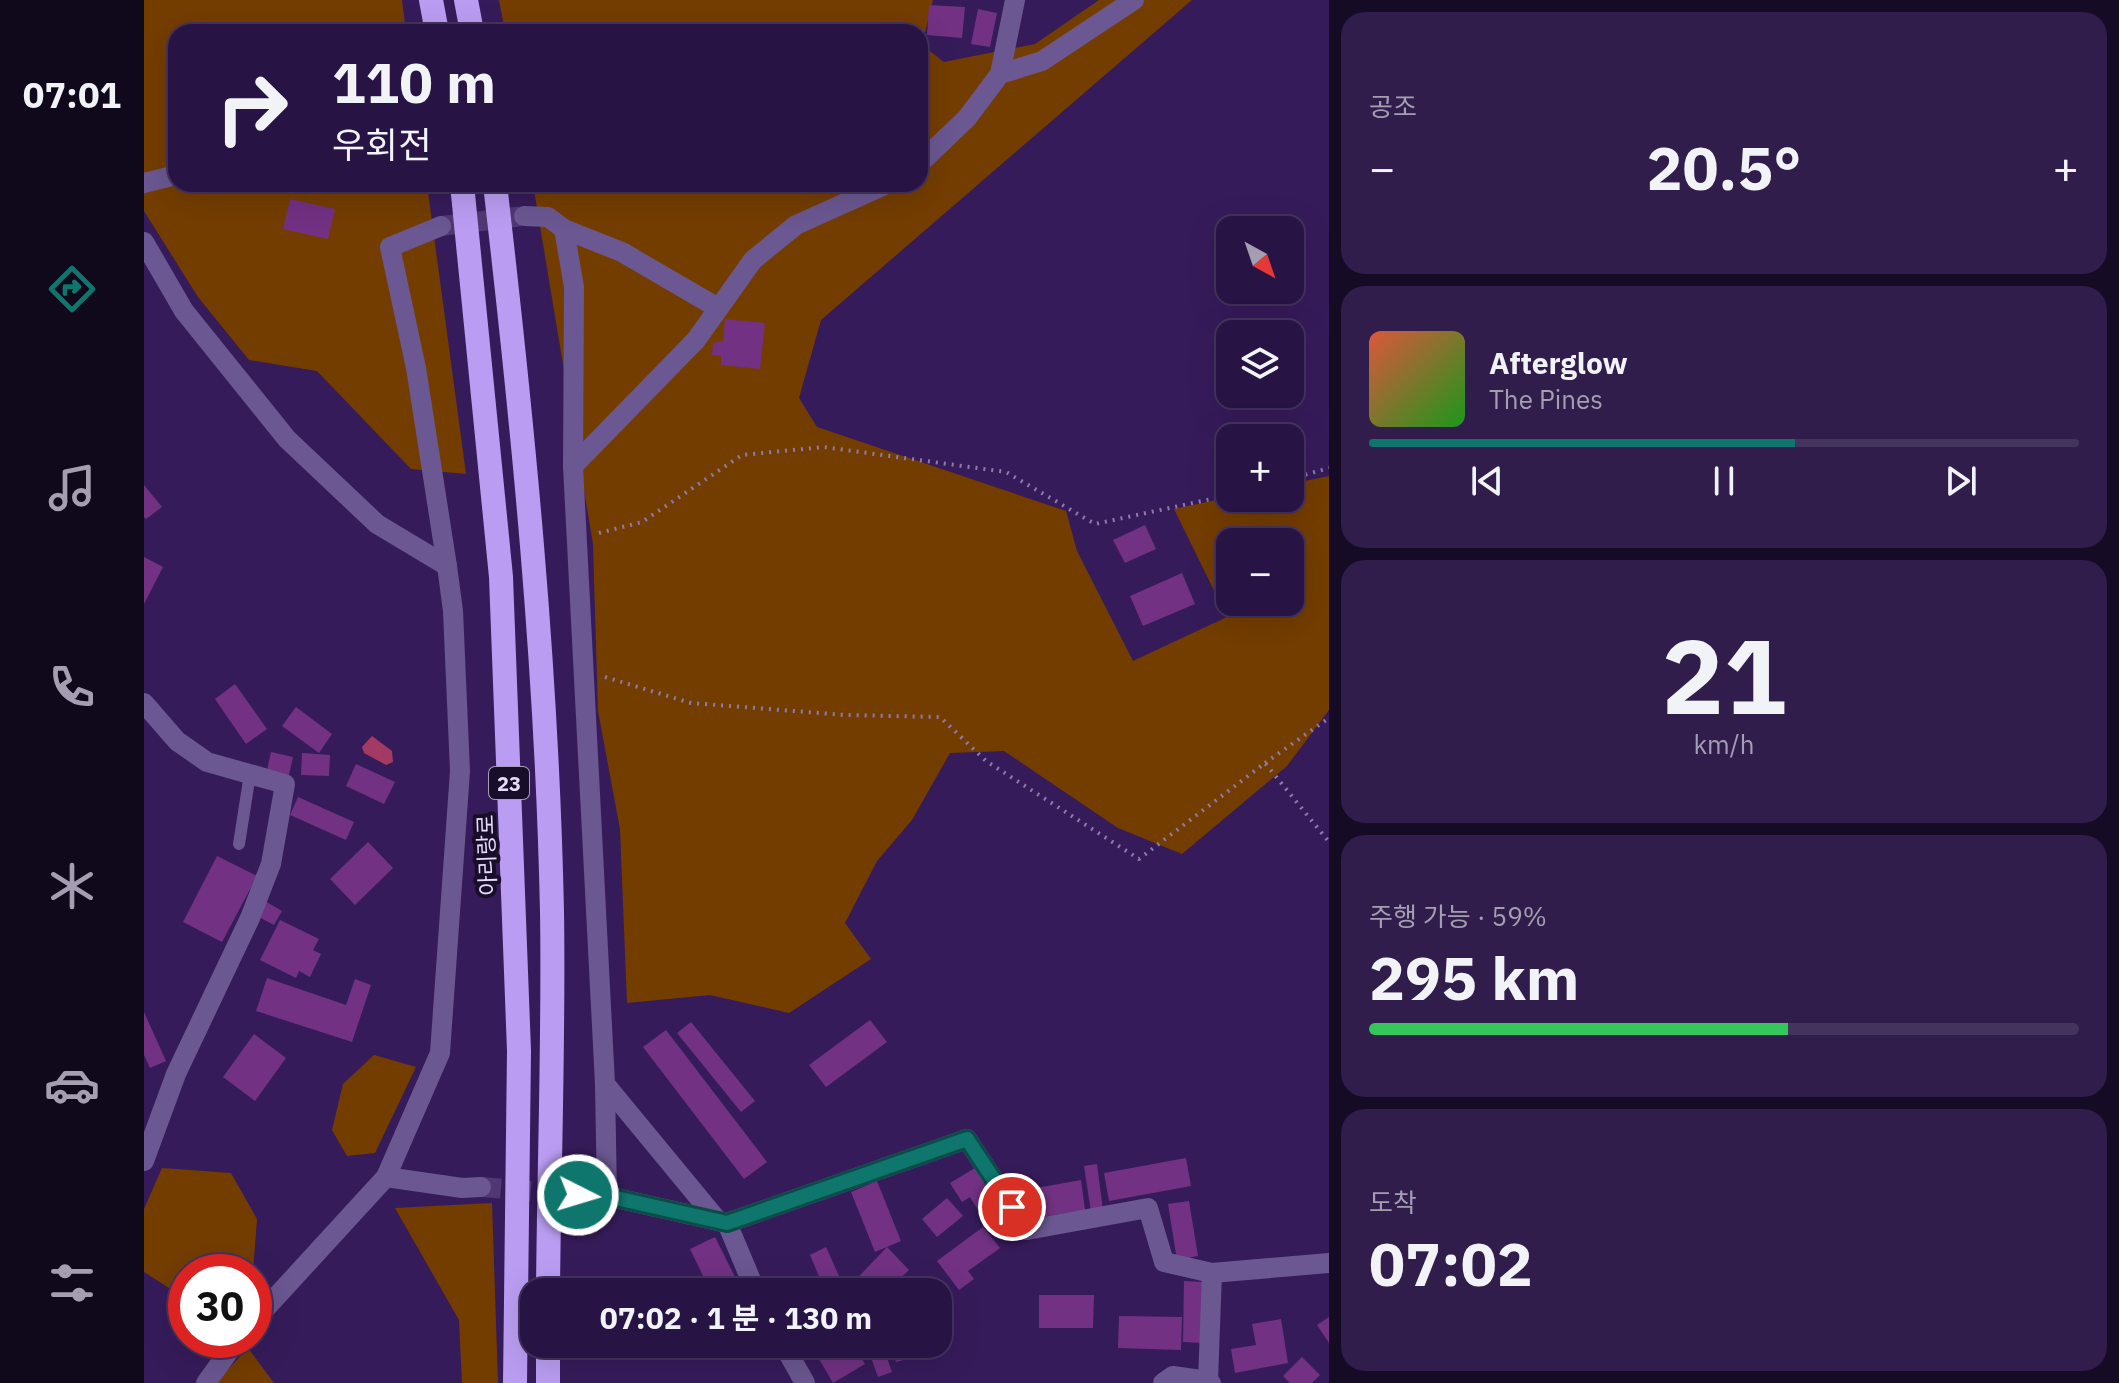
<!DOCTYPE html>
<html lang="ko">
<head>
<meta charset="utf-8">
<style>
  :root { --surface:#281444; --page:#301d4b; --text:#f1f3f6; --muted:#a59eb2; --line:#44335d; --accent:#0f766e }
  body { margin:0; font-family:"IBM Plex Sans","Noto Sans KR",sans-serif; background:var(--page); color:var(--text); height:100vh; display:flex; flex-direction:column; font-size:30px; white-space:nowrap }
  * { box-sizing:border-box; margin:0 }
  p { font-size:26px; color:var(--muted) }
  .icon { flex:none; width:44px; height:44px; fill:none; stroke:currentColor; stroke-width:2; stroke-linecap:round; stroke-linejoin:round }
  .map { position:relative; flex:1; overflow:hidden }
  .drawer { display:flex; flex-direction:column; gap:12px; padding:12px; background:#160b25; width:790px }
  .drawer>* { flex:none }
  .banner { position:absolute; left:24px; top:24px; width:760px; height:168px; border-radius:24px; box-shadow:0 8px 32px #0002,0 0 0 2px var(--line); background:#281444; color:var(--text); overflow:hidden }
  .needle { width:52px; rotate:140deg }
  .fabs { position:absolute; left:1072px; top:216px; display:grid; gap:16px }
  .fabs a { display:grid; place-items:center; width:88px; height:88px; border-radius:16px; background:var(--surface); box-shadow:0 8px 32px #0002,0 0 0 2px var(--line); font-size:40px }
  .speed { position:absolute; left:24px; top:1254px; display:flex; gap:16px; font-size:40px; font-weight:700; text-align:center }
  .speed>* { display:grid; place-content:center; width:104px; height:104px; border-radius:50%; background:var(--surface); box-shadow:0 8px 32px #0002,0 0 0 2px var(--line); line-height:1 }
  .speed .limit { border:12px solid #d22; background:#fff; color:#111 }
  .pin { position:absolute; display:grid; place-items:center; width:68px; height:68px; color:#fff; margin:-34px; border:4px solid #fff; border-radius:50%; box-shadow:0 2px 8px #0007 }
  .me { position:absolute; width:88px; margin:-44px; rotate:95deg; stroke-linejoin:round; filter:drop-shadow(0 0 6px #0008) }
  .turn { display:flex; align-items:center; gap:28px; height:168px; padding:0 32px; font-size:36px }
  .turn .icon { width:104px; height:104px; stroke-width:2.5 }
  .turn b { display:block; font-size:56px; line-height:68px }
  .big { font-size:60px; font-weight:700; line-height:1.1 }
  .drawer .card { flex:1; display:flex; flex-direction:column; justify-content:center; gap:12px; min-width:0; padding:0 28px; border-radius:24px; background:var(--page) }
  .drawer .dial { align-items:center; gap:0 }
  .dial b { font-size:104px; line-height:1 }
  .song { display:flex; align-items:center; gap:24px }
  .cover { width:96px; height:96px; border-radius:12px; background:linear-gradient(135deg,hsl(10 70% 55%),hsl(120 70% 35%)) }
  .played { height:8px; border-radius:4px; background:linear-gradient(90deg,var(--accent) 60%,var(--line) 60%) }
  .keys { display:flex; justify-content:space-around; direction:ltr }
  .heat { display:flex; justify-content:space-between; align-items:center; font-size:44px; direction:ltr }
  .charge { height:12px; border-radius:6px; background:linear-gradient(90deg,#34c759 59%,var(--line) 0) }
  .trip { position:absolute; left:376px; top:1278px; width:432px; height:80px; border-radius:24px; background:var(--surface); box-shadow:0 8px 32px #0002,0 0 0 2px var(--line); font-weight:700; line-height:80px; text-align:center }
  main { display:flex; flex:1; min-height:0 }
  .dock { display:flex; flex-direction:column; width:144px; justify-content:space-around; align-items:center; background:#10081b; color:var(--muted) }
  .dock .icon { width:56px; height:56px }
  .dock .current { color:var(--accent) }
  .dock b { font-size:36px; color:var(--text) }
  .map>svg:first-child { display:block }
  .green { fill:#743d00; fill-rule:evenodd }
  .water { fill:#a23a63 }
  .building { fill:#723183 }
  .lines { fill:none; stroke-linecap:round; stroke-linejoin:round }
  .street-tunnel { stroke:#503872; stroke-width:20; stroke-dasharray:20 10; stroke-linecap:butt }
  .path { stroke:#8d7baa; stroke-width:4; stroke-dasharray:2 6; stroke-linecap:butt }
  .lane { stroke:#6b5791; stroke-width:12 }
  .street { stroke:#6b5791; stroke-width:20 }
  .highway { stroke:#ba9df2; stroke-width:24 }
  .route-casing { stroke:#0a4d48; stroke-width:20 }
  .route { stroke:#0f766e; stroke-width:14 }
  .labels { text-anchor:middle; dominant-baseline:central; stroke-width:8; stroke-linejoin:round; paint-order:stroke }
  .shield { fill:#190e2a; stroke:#a89ebc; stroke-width:2 }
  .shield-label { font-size:20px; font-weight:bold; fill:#e5dcfb }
  .street-label { font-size:22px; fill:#e5dcfb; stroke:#190e2a }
</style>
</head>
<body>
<main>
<nav class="dock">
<b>07:01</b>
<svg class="icon current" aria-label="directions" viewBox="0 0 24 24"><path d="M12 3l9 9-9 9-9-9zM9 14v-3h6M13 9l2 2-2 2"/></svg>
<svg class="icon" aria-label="music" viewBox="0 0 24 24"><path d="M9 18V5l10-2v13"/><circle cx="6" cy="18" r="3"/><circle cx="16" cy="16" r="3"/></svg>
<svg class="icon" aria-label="phone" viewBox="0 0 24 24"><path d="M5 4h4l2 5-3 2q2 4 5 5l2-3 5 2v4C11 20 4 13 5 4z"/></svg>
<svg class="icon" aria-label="climate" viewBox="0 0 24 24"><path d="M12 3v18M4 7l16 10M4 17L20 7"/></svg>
<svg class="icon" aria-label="car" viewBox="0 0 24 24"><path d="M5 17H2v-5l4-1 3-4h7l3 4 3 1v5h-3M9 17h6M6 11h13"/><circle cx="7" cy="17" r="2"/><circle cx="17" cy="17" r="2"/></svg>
<svg class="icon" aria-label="filters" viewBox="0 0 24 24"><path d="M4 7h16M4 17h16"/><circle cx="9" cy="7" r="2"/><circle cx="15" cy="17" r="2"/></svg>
</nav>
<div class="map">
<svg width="1185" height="1383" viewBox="0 0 1185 1383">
  <rect width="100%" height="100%" fill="#361b5a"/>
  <g class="green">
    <polygon points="0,0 258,0 262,32 32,32 32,184 283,184 322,474 267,469 173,371 105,360 54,297 0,211"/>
    <path d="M355,0h434l-11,45 22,17 91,-18 64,-44h93l-371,320 -22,78 18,29 249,84 11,40 56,110 94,-44 -53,-108 56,-12 60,1v-14l39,-8v234l-42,56 -105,88 -64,-26 -114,-77 -54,2 -38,67 -35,41 -32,62 26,36 -82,54 -79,-18 -83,8 -7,-174 -22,-118 -5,-167 -60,-360h387v-152h-415zM1086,542h60v60h-60z"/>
    <polygon points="230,1055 272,1067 231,1153 203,1156 188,1130 199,1084"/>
    <polygon points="18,1168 87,1173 113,1219 109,1272 42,1272 42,1299 0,1272 0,1209"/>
    <polygon points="348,1203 354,1383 318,1383 315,1320 251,1208"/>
    <polygon points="104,1348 130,1383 73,1383 74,1380"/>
  </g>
  <polygon class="water" points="228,736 248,751 249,762 242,765 220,753 218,747"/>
  <g class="building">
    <polygon points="785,5 821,7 818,38 783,35"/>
    <polygon points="834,9 853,13 846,47 827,44"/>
    <polygon points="146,199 191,209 184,239 139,229"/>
    <polygon points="581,319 621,323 616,369 577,365 577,356 568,355 569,343 579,341"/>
    <polygon points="0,485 18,507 2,519 0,517"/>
    <polygon points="1001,525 1012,549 981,563 969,540"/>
    <polygon points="0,557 19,567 0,604"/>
    <polygon points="1038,573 1051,604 999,626 986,596"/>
    <polygon points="91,684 123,729 102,744 71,699"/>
    <polygon points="152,707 188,734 175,753 138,726"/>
    <polygon points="127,752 149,757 145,775 123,770"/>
    <polygon points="158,753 186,755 185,776 157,775"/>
    <polygon points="212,764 251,782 240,804 202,786"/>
    <polygon points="154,797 210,822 202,840 146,815"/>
    <polygon points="224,842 249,868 211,905 186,879"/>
    <polygon points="73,856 113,876 78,942 39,922"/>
    <polygon points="121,901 138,911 130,925 113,916"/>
    <polygon points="136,920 175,939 169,950 177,954 166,977 155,971 152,978 116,960"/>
    <polygon points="123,978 202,1005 211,979 227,985 208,1042 112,1011"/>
    <polygon points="0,1012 22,1061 6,1068 0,1055"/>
    <polygon points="726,1020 743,1042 682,1087 665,1065"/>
    <polygon points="547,1022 611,1101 597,1112 533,1033"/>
    <polygon points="522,1030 623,1162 600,1179 499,1047"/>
    <polygon points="110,1034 142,1058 111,1101 79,1077"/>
    <polygon points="1042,1158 1047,1186 965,1201 960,1173"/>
    <polygon points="953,1164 959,1210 947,1212 940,1166"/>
    <polygon points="831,1168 868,1228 851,1238 826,1197 818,1202 806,1183"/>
    <polygon points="937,1180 941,1210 897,1217 892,1188"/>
    <polygon points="733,1181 757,1241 731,1252 707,1192"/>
    <polygon points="803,1198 819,1216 793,1237 778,1219"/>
    <polygon points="1045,1201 1054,1256 1033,1260 1024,1204"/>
    <polygon points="839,1227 856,1248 824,1271 830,1279 815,1290 793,1261"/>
    <polygon points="571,1237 591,1277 566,1290 546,1249"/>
    <polygon points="682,1247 696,1278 679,1286 666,1255"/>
    <polygon points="743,1247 765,1270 742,1292 700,1292"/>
    <polygon points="1040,1281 1061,1282 1059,1343 1039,1342"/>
    <polygon points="895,1295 950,1295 949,1328 895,1328"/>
    <polygon points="975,1316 1038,1317 1037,1350 974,1348"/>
    <polygon points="1185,1317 1185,1343 1173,1325"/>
    <polygon points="1137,1319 1144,1363 1091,1373 1087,1349 1112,1345 1108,1324"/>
    <polygon points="651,1344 674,1344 657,1354"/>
    <polygon points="702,1344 709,1344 721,1364 689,1383 675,1359"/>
    <polygon points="722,1344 738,1344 748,1372 734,1377"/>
    <polygon points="747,1344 795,1344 797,1350 752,1362"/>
    <polygon points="1158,1357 1176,1375 1168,1383 1146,1383 1139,1376"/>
  </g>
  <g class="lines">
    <g class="street-tunnel">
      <polyline points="297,226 380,216"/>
      <polyline points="337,1187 434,1195"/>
    </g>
    <g class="path">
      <polyline points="1146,479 1185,468"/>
      <polyline points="455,533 498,522 598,455 680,447 862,472 951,524 1086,495"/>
      <polyline points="461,677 547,703 701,715 796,717 842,761 995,859 1121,763 1185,842"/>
      <polyline points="1121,763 1185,718"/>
    </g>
    <polyline class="lane" points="95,844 106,774"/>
    <g class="street">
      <polyline points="856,74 871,0"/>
      <polyline points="776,163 823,118 856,74 898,61 990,0"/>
      <polyline points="0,183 32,175"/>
      <polyline points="380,216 404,217 420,229 430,287 429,466"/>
      <polyline points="297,226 246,247 272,368 303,566"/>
      <polyline points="420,229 478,252 574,308"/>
      <polyline points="0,242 40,311 143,439 233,524 303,566 309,611 316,771 296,1053 242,1177 110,1321"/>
      <polyline points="0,703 33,741 63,762 141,784 127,864 106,918 32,1074 0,1161"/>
      <polyline points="461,1084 574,1221"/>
      <polyline points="242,1177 318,1188 337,1187"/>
      <polyline points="434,1195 463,1196 583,1223 612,1292"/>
      <polyline points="463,1196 461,1084 429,466 552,340 609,260 652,225 743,184"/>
      <polyline points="583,1223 823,1139 883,1230 1004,1208 1020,1262 1068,1273 1185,1263"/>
      <polyline points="639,1344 661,1383"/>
      <polyline points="62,1383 93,1340"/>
      <polyline points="1019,1383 1029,1376 1064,1381"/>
      <polyline points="1067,1383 1064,1381 1068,1273"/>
    </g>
    <g class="highway">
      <polyline points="287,0 293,32"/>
      <polyline points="322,0 328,32"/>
      <polyline points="318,184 357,577 375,1051 371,1383"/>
      <path d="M351,184c28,242 52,484 57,728 2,126 -3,253 -4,380"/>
      <polyline points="404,1383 404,1344"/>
    </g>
  </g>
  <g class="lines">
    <defs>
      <polyline id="route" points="434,1195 463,1196 583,1223 823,1139 868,1207"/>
    </defs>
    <use href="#route" class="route-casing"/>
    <use href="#route" class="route"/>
  </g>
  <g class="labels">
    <rect class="shield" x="345" y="767" width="40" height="32" rx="6"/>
    <g class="shield-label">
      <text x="365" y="783">23</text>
    </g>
    <g class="street-label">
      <text transform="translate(342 855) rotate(-92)">아리랑로</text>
    </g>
  </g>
</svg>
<div class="fabs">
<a><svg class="needle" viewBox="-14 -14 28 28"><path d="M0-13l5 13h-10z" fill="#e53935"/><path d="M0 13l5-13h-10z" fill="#a59eb2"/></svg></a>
<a><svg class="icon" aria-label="layers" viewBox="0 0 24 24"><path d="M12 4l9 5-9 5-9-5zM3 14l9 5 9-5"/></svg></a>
<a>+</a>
<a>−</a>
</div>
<div class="speed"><div class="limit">30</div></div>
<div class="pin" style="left:868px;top:1207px;background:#d93025"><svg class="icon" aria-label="arrive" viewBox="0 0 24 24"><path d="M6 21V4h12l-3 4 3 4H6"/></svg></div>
<svg class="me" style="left:434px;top:1195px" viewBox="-20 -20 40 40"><circle r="17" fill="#0f766e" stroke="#fff" stroke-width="3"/><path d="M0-11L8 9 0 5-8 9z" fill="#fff"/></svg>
<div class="trip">07:02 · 1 분 · 130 m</div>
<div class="banner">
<div class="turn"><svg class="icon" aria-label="right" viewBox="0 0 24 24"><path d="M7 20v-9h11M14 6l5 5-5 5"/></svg><div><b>110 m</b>우회전</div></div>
</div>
</div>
<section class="drawer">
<div class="card"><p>공조</p>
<div class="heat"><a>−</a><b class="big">20.5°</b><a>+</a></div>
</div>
<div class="card">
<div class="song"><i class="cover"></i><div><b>Afterglow</b><p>The Pines</p></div></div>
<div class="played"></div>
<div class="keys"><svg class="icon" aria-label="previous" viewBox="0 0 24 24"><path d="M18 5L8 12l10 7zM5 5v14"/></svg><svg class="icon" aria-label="pause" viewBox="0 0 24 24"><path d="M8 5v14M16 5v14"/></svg><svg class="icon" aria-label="next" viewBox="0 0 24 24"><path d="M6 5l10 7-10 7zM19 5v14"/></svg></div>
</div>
<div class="card dial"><b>21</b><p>km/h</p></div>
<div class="card"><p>주행 가능 · 59%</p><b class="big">295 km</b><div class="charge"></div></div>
<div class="card"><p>도착</p><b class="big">07:02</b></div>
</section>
</main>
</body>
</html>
